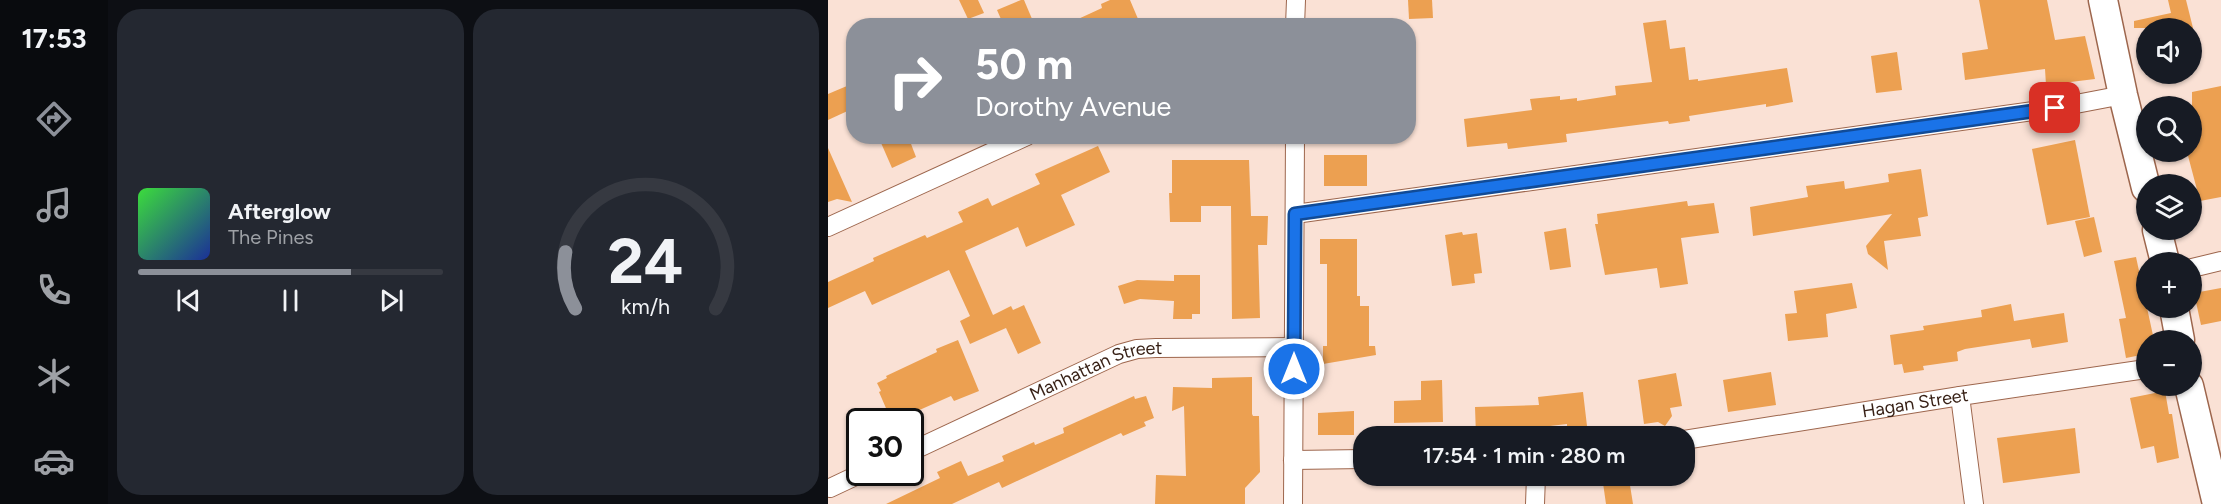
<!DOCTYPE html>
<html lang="en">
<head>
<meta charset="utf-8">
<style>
  :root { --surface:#171b24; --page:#242831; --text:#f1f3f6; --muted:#9ea1a6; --line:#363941; --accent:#8c9099 }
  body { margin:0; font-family:Figtree,sans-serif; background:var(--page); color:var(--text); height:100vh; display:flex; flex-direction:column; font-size:22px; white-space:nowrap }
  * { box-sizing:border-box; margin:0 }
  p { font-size:20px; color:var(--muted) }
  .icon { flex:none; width:33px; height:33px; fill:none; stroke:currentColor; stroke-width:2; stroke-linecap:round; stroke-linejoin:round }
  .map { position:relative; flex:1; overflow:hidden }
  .drawer { display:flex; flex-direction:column; gap:9px; padding:9px; background:#0d0f14; width:720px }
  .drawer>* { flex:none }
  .hud { position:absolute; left:18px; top:18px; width:570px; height:126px; border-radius:24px; box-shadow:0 2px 4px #0004; background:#8c9099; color:#fff; overflow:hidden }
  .buttons { position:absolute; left:1308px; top:18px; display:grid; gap:12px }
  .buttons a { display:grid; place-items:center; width:66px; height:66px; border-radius:50%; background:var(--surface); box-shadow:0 2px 4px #0004; font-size:30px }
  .speed { position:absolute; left:18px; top:408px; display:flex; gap:12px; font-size:30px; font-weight:700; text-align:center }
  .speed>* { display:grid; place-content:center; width:78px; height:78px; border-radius:50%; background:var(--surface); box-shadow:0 2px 4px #0004; line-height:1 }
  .speed .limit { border:3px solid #111; border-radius:9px; background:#fff; color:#111 }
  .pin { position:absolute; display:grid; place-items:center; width:51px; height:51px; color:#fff; margin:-26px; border-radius:12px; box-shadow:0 3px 9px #0006 }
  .me { position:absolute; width:66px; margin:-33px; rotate:0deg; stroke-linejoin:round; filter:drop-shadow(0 0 4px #0008) }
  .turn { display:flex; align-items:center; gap:21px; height:126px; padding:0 30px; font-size:27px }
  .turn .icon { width:78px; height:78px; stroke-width:2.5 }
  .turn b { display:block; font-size:42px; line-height:51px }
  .drawer .widget { flex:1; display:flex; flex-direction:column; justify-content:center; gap:9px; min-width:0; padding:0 21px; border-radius:24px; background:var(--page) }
  .drawer .dial { align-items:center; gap:0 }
  .dial svg { height:156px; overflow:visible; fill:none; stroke:var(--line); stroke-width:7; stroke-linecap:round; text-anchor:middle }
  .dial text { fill:var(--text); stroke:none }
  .song { display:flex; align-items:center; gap:18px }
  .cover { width:72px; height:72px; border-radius:9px; background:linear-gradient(135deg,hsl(120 70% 55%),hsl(230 70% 35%)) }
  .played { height:6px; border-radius:3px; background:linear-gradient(90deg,var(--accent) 70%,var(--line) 70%) }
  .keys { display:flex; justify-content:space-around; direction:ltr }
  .drawer .tiles { flex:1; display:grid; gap:9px; grid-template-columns:repeat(2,1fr) }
  .trip { position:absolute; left:525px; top:426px; width:342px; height:60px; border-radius:24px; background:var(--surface); box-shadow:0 2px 4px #0004; font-weight:600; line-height:60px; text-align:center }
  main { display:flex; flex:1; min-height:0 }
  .menu { display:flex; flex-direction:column; width:108px; justify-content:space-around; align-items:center; background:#090b0e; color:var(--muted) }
  .menu .icon { width:42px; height:42px }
  .menu .current { color:var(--accent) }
  .menu b { font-size:27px; color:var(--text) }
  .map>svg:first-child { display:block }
  .building { fill:#eca051 }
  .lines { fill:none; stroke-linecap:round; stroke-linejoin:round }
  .street-casing { stroke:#9d664d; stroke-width:20 }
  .primary-casing { stroke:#9d664d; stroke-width:31 }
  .street { stroke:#fff; stroke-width:18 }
  .primary { stroke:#fff; stroke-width:28 }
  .route-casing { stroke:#114b97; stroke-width:15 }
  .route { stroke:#1a73e8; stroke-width:10 }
  .labels { text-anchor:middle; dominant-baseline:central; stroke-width:6; stroke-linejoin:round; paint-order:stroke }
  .street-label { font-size:18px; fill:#361f14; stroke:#fef1eb }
</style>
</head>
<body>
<main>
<nav class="menu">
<b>17:53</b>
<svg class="icon current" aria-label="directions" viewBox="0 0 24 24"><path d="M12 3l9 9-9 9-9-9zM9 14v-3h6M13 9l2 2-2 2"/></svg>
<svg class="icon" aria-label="music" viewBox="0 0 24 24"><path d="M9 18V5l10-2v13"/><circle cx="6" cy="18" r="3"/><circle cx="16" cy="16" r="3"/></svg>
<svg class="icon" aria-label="phone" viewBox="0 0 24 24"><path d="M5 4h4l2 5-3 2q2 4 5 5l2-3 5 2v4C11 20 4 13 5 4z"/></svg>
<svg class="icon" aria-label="climate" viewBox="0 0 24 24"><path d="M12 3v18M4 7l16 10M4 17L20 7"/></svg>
<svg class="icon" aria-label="car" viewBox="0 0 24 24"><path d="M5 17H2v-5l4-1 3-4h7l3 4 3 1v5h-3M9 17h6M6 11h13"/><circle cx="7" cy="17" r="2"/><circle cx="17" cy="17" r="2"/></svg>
</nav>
<section class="drawer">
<div class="tiles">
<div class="widget">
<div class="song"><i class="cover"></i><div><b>Afterglow</b><p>The Pines</p></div></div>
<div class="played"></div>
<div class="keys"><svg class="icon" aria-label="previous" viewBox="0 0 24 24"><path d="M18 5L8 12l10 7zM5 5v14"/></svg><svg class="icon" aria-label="pause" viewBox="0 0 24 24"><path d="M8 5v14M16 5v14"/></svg><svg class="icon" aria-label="next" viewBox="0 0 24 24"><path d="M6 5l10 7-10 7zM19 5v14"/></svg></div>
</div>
<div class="widget dial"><svg viewBox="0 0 100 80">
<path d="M14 69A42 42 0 1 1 86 69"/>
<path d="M14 69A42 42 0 0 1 9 40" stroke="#8c9099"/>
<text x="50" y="56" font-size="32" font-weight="700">24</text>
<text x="50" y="72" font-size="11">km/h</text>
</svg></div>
</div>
</section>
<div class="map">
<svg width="1393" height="504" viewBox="0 0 1393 504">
  <rect width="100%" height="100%" fill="#fae1d5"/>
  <g class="building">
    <polygon points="131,0 150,0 156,13 140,19"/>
    <polygon points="193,0 196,0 207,26 176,26 169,10"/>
    <polygon points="282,0 302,0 313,26 235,26 274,8 273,4"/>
    <polygon points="580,0 604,0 605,18 581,19"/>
    <polygon points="1151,0 1219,0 1227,40 1257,36 1267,79 1218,85 1217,69 1137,80 1134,53 1160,49"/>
    <polygon points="1340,0 1358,0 1365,28 1306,28 1306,21 1343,13"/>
    <polygon points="838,20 842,49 857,47 861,80 870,79 870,81 959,68 965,102 938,107 938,104 861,116 862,121 841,124 840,121 738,134 739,142 680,149 679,143 639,147 636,119 704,110 702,99 732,96 732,100 749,98 749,101 788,95 787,86 824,82 815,23"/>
    <polygon points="1069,52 1074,90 1048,93 1043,56"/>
    <polygon points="26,83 26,108 0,120 0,94"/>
    <polygon points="1393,86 1393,197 1372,201 1359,152 1364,152 1364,92"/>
    <polygon points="50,136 80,136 88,157 64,168"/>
    <polygon points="1247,140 1262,217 1219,225 1204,149"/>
    <polygon points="270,146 282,172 233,195 247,225 198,247 190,227 137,251 165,315 183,306 185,310 196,305 213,343 190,354 178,328 142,344 132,321 142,316 121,270 44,305 37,291 0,308 0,282 46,261 45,258 97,235 99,238 135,222 130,212 160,198 164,206 212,184 207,174"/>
    <polygon points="0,148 24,202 9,199 0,202"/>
    <rect x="496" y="155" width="43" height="31"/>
    <polygon points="344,160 421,160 423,216 440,216 439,245 430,245 432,318 404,319 403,206 373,206 373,222 342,222 341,193 344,193"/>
    <polygon points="1093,169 1100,216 1090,218 1093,236 1056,241 1060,270 1040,254 1038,246 1064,214 925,236 922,207 980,197 978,186 1016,181 1017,189 1061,182 1060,174"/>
    <polygon points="859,201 860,206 886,203 891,233 853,238 860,284 832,288 829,268 777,275 767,224 770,224 769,214"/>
    <polygon points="1266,217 1274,252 1256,257 1247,221"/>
    <polygon points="738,228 743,267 722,270 716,232"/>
    <polygon points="634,232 635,235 649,233 654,273 646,274 647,283 624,286 617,235"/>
    <polygon points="492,239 529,239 529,296 532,296 532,306 541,306 541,346 547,346 548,355 495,364 495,346 499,346 499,264 492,264"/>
    <polygon points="1308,257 1326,340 1318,340 1318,354 1298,358 1291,319 1298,318 1286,261"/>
    <polygon points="346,275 372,275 372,314 364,314 364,319 345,319 346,301 312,299 296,304 290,286 309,280 346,281"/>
    <polygon points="1024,283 1029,308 998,314 1000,337 960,341 957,314 969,313 966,291"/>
    <polygon points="1393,288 1393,321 1373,325 1366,293"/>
    <polygon points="1183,304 1186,321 1236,313 1240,342 1204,348 1202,339 1137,349 1129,352 1130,361 1095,366 1096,370 1076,373 1074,364 1066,365 1062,335 1096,330 1095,326 1154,317 1153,310"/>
    <polygon points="130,340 151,391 126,401 123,396 87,412 88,415 74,422 64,422 51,392 53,391 49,383 59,378 58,376 109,352 108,349"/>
    <polygon points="943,372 948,405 900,412 895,380"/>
    <polygon points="848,373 854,406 842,408 844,416 837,426 830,422 816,424 810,380"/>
    <polygon points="424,377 424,414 425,416 431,416 432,472 417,488 417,504 327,504 328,475 358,476 356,406 344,411 345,387 384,388 384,378"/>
    <polygon points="614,380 615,422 566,423 566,401 593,400 593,381"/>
    <polygon points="1337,391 1341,414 1344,414 1351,458 1329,463 1326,446 1313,449 1302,398"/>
    <polygon points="755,392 759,426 739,428 739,424 695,429 695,436 648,436 647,407 711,405 710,397"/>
    <polygon points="306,396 307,399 318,396 326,418 316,422 318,426 295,436 293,433 174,488 171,482 124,504 58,504 112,478 109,472 133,461 140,476 176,461 174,456 206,442 207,445 236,433 235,428"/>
    <polygon points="526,411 526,435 490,435 490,413"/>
    <polygon points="1247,428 1252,473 1175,483 1169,438"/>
    <polygon points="801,479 805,504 778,504 775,483"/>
  </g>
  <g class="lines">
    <defs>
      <g id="street">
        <polyline points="467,26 468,0"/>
        <polyline points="467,214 1227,108 1295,95"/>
        <polyline points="0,227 199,136"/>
        <polyline points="1364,268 1393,261"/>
        <polyline points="1132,396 1146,504"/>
        <path id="s1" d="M856,440l276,-44 186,-27"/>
        <path id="s2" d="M82,452l209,-98 18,-5 19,-1 138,-1"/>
        <polyline points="465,460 536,459"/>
        <polyline points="2,488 36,472"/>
        <polyline points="465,504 467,136"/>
        <polyline points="707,504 708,476"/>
      </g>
      <g id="primary">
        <polyline points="1275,0 1295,95 1318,188"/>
        <polyline points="1329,230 1337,262"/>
        <polyline points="1346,308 1352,340"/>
        <polyline points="1361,386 1389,504"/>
      </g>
    </defs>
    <use href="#street" class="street-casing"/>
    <use href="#primary" class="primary-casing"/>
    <use href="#street" class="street"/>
    <use href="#primary" class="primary"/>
  </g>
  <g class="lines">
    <defs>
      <polyline id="route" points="466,369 467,214 1227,108"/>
    </defs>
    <use href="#route" class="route-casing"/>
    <use href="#route" class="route"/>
  </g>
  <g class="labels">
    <g class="street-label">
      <text stroke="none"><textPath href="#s2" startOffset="204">Manhattan Street</textPath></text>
      <text stroke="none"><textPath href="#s1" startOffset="234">Hagan Street</textPath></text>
    </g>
  </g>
</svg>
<div class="buttons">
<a><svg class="icon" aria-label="sound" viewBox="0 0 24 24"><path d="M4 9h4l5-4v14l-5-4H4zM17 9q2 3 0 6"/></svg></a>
<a><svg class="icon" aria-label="search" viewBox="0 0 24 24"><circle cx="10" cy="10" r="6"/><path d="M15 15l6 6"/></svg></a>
<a><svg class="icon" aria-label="layers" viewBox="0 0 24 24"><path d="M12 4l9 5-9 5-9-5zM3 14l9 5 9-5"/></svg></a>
<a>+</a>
<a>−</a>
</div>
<div class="speed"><div class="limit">30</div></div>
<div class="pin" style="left:1227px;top:108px;background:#d93025"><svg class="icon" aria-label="arrive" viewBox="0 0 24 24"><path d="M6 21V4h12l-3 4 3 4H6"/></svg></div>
<svg class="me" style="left:466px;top:369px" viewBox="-20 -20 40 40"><circle r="17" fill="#1a73e8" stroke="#fff" stroke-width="3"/><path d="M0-11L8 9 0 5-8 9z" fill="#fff"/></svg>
<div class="trip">17:54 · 1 min · 280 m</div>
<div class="hud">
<div class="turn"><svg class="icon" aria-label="right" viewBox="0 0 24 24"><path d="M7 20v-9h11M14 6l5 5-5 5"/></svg><div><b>50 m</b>Dorothy Avenue</div></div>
</div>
</div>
</main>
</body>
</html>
